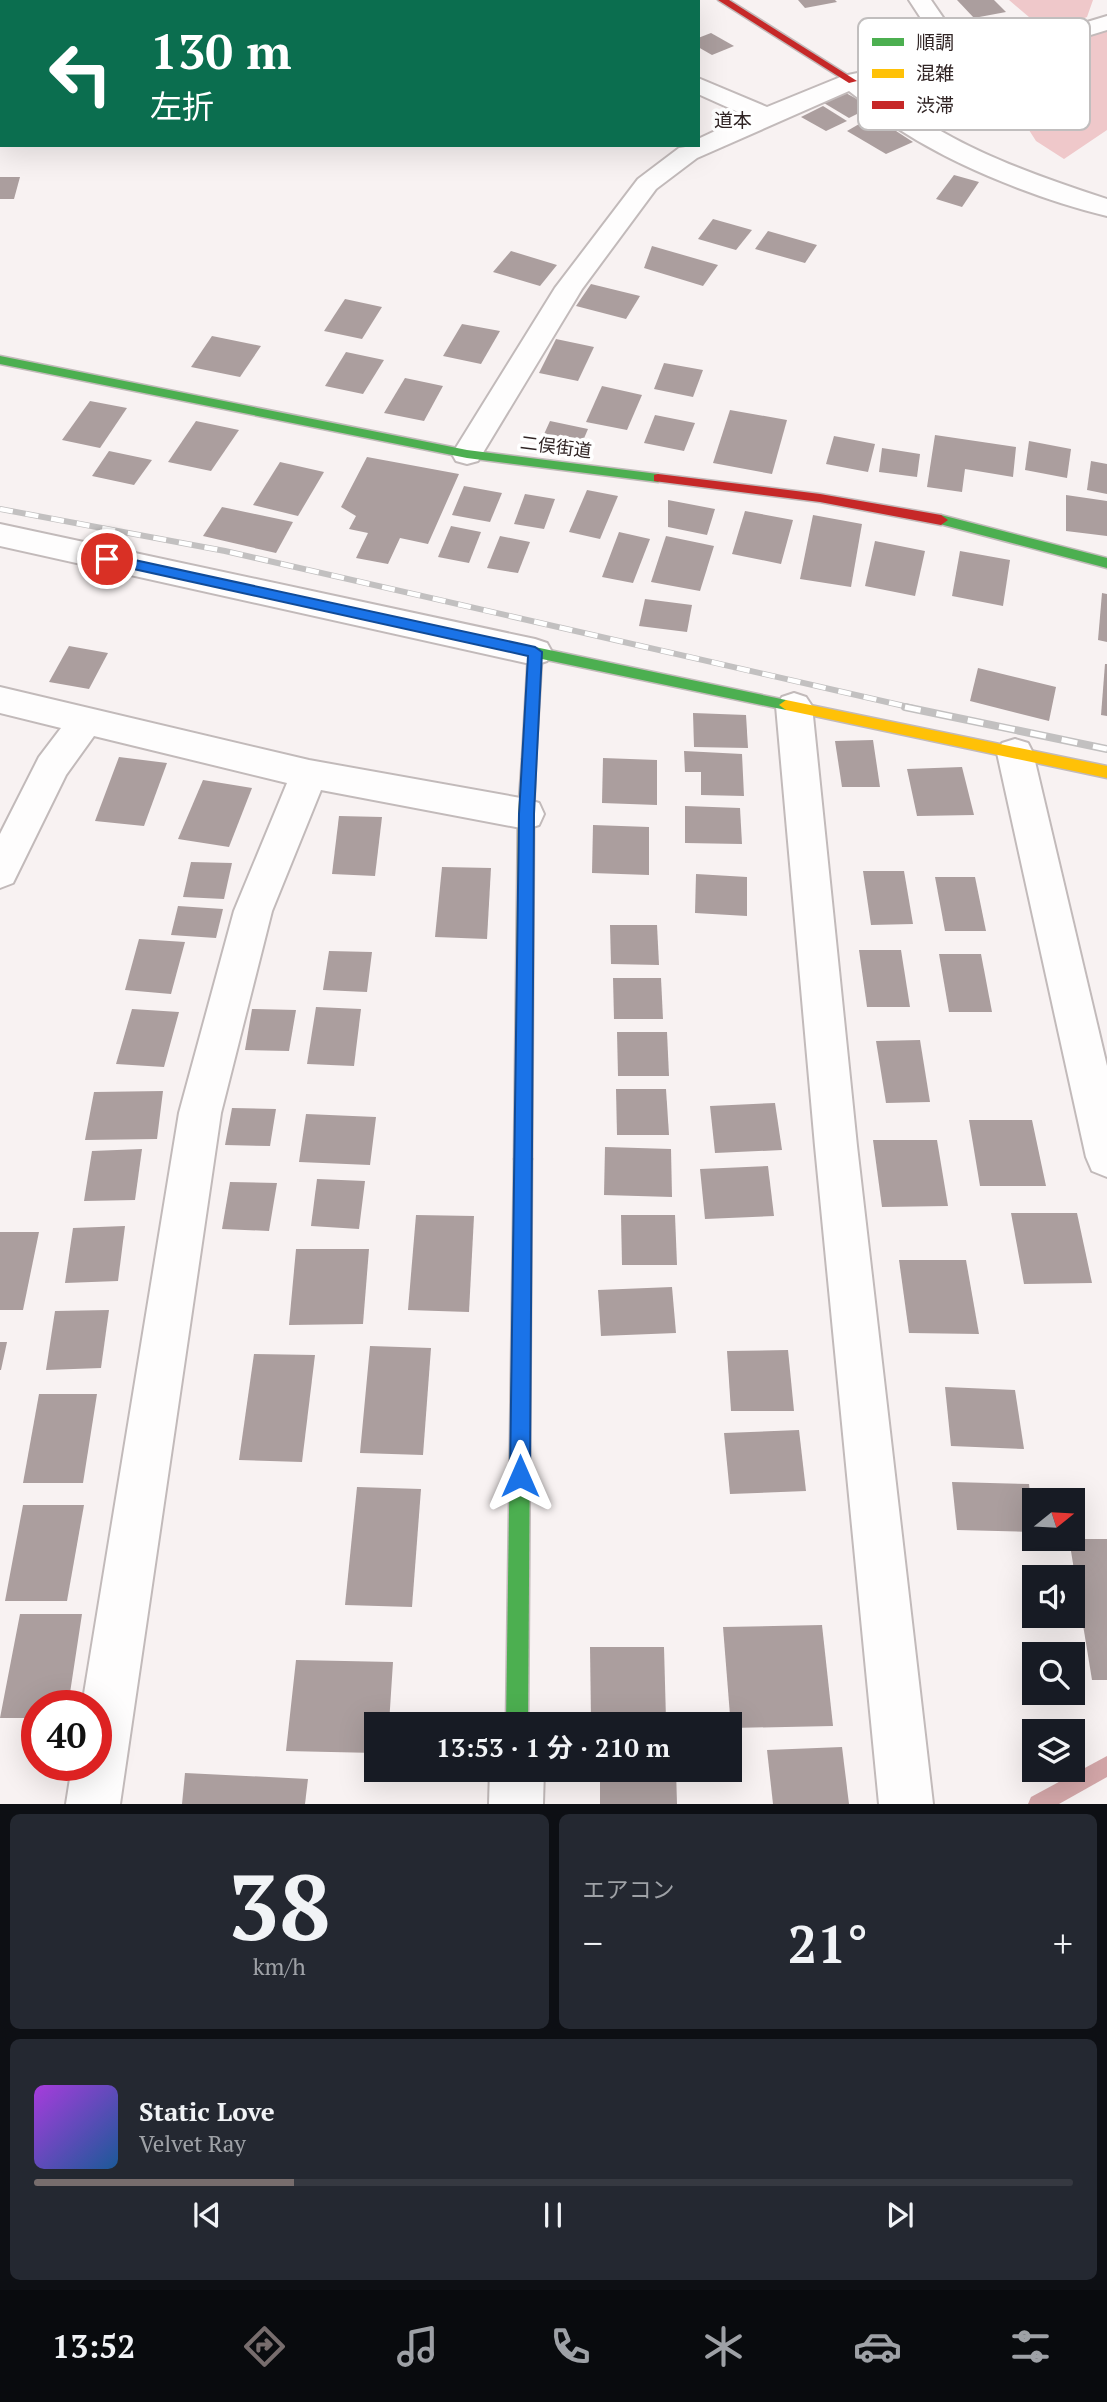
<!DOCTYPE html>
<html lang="ja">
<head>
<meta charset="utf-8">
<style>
  :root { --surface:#171b24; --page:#242831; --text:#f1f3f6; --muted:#9ea1a6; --line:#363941; --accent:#776d6d }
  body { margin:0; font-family:"PT Serif","Noto Sans JP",serif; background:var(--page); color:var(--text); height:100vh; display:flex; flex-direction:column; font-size:26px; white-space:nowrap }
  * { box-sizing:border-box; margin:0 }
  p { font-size:23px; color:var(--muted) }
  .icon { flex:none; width:38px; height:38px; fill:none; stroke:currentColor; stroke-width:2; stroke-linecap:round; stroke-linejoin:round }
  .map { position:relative; height:1804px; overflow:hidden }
  .sheet { display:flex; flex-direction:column; gap:10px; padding:10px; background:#0d0f14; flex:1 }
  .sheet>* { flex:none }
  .hud { position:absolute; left:0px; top:0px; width:700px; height:147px; box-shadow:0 7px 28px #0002; background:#0b6e4f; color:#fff; overflow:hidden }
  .needle { width:46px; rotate:72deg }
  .fabs { position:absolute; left:1022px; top:1488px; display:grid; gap:14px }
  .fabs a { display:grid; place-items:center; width:63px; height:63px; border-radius:0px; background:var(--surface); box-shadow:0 7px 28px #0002; font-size:35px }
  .speed { position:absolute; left:21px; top:1690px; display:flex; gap:14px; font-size:35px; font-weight:700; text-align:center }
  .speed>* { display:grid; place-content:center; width:91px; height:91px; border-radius:50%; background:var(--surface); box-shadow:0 7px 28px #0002; line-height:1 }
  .speed .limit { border:10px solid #d22; background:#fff; color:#111 }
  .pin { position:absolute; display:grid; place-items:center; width:60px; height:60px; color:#fff; margin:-30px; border:4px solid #fff; border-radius:50%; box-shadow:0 2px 7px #0007 }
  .me { position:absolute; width:77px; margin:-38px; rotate:0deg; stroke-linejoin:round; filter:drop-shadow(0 0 5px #0008) }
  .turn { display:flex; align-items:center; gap:24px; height:147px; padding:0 35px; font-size:32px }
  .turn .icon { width:91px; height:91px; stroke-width:2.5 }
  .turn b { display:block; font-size:49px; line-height:60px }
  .big { font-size:52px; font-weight:700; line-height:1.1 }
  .sheet .tile { flex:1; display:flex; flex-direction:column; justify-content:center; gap:10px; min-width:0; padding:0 24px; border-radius:10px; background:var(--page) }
  .sheet .dial { align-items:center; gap:0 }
  .dial b { font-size:91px; line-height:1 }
  .song { display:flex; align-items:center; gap:21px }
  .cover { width:84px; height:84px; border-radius:10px; background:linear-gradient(135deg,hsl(280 70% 55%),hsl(210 70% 35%)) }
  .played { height:7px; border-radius:4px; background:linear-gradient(90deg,var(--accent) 25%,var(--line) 25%) }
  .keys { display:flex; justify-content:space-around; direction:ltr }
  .heat { display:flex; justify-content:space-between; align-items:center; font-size:38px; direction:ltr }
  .sheet .tiles { flex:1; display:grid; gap:10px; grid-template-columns:1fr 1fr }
  .tile:last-child { grid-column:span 2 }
  .trip { position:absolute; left:364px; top:1712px; width:378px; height:70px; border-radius:0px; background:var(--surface); box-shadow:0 7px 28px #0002; font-weight:700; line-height:70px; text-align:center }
  .tabs { display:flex; height:112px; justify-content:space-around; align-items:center; background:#090b0e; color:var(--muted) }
  .tabs .icon { width:49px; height:49px }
  .tabs .selected { color:var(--accent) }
  .tabs b { font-size:32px; color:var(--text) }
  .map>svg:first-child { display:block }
  .forest { fill:#efc8ca }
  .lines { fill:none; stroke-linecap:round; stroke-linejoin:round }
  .stream { fill:#d3a6a8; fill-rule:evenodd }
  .building { fill:#ab9e9e }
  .street-casing { stroke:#c2baba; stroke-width:4 }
  .fast-casing { stroke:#c2baba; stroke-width:3 }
  .slow-casing { stroke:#c2baba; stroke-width:3 }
  .jam-casing { stroke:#c2baba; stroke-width:3 }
  .street { fill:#fefdfd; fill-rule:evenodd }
  .fast { fill:#4caf50; fill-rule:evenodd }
  .slow { fill:#ffc107; fill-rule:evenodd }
  .jam { fill:#c62828; fill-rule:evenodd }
  .rail-far1-casing { stroke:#c2c0c0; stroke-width:6 }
  .rail-casing { stroke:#c2c0c0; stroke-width:8 }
  .rail-far1 { stroke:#fff; stroke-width:4.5; stroke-dasharray:13; stroke-linecap:butt }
  .rail { stroke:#fff; stroke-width:5; stroke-dasharray:16; stroke-linecap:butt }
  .route { fill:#1a73e8; stroke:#114b97; stroke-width:2 }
  .labels { text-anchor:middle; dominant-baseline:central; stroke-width:7; stroke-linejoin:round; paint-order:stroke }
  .far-street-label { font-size:18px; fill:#312525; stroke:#fff }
  .far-neighbourhood-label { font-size:19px; fill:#312525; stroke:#fff }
  .key { fill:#fff; stroke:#c1bebe; stroke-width:2 }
  .key-label { font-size:19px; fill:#312525 }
</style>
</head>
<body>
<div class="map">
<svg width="1107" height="1804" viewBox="0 0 1107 1804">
  <rect width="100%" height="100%" fill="#f8f2f2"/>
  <polygon class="forest" points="1009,0 1093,0 1087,17 1066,25 1076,34 1107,28 1107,130 1064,159 1036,141 1004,91 1055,51 1036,23"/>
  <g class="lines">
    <polygon class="stream" points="1107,1756 1107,1777 1059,1804 1028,1804 1031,1797"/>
  </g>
  <g class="building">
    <polygon points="798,0 835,0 837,2 805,8"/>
    <polygon points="957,0 994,0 1006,12 974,18"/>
    <polygon points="711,33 734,46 712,55 698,47 698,38"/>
    <polygon points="846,93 871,107 849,118 824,103"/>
    <polygon points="823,106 847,121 826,131 801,117"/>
    <polygon points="873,116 913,142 886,154 847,131"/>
    <polygon points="954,175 979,182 962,207 936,199"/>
    <polygon points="0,177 20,177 14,199 0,199"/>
    <polygon points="713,219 752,230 736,250 698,239"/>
    <polygon points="768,231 817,245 805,263 755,249"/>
    <polygon points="652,246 718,265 703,286 644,268"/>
    <polygon points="511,251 557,265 540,286 493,272"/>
    <polygon points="591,284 640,296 626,319 576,306"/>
    <polygon points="345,299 382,307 362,339 324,331"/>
    <polygon points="462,324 500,331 481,364 443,356"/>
    <polygon points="212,336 261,346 240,377 191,367"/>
    <polygon points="556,339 594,347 578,381 539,373"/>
    <polygon points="346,352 384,360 363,394 325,386"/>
    <polygon points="664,363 703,370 693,397 654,389"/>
    <polygon points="405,378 443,386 424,421 384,413"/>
    <polygon points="602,386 642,395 627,430 586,422"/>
    <polygon points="90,401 127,408 100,448 62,440"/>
    <polygon points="730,410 787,420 772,474 713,463"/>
    <polygon points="655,415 695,423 684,451 644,443"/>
    <polygon points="196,421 239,430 211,471 168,462"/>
    <polygon points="550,421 588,429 579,450 540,443"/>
    <polygon points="935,435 1016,447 1013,477 965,469 962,492 927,487"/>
    <polygon points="834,436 875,444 868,472 826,464"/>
    <polygon points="1029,441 1071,449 1067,478 1025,470"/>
    <polygon points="882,448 920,454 917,477 879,472"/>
    <polygon points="109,451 152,460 134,485 92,476"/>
    <polygon points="367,457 459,474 428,544 400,538 388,564 356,558 368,533 349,529 356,516 341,507"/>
    <polygon points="1091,461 1107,464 1107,494 1087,490"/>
    <polygon points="280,462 324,472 298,516 253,505"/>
    <polygon points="464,486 502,493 490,522 452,515"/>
    <polygon points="587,490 618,496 600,539 569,532"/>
    <polygon points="525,494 555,499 544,529 514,524"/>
    <polygon points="1066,495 1107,501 1107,536 1066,531"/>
    <polygon points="668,500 715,509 707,535 668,527"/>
    <polygon points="222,507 293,522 276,553 203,536"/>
    <polygon points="745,511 793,520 781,564 732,554"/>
    <polygon points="813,515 862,524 851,587 800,579"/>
    <polygon points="451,526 481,532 469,563 438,557"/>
    <polygon points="619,532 650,539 633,583 602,577"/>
    <polygon points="500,536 530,542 518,573 487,568"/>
    <polygon points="666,536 714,546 700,591 651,582"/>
    <polygon points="875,541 925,551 915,596 865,586"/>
    <polygon points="960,551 1010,560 1003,606 952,596"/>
    <polygon points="1102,593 1107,594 1107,642 1098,640"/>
    <polygon points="645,599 692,605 687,632 639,626"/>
    <polygon points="69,646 108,653 89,689 49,682"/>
    <polygon points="1105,664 1107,664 1107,716 1101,715"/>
    <polygon points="978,668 1056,687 1049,721 970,701"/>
    <polygon points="693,713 746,715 748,748 694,747"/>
    <polygon points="873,740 880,787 842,787 835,741"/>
    <polygon points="684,751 742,754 744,796 701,795 701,772 685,772"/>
    <polygon points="119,757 167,763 144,826 95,821"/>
    <polygon points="603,758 657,760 657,805 602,803"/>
    <polygon points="962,767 974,815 917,816 907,769"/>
    <polygon points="203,780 252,788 229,847 178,839"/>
    <polygon points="685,806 740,808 742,844 685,843"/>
    <polygon points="339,816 382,817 375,876 332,874"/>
    <polygon points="593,825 649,827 649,875 592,873"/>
    <polygon points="191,862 232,863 224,899 183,897"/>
    <polygon points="442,867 491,868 487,939 435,937"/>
    <polygon points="863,871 904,871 913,924 871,925"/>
    <polygon points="696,874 747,877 747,916 695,913"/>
    <polygon points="935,877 975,877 986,931 945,931"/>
    <polygon points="178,906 223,909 216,938 171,935"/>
    <polygon points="610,925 657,925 659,965 611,964"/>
    <polygon points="139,939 185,942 171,994 125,990"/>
    <polygon points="859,950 901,950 910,1007 867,1007"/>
    <polygon points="329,951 372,952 367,992 323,990"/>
    <polygon points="939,954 981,954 992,1012 949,1012"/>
    <polygon points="613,978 661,978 663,1019 614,1019"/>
    <polygon points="316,1007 361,1009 354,1066 307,1064"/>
    <polygon points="132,1009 179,1012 164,1067 116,1064"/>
    <polygon points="252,1009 296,1010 289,1051 245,1050"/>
    <polygon points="617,1032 667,1032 669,1076 618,1076"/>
    <polygon points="920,1040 930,1102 886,1103 876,1041"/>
    <polygon points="616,1089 666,1089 669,1135 617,1135"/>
    <polygon points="163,1091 157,1139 85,1140 94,1092"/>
    <polygon points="775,1103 782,1150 715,1153 710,1106"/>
    <polygon points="232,1108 276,1109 270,1146 225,1145"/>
    <polygon points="306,1114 376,1117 370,1165 299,1162"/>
    <polygon points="969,1120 1032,1120 1046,1186 980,1186"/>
    <polygon points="873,1140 937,1140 948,1206 882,1207"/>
    <polygon points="605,1147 671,1149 672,1197 604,1195"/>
    <polygon points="142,1149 135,1200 84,1201 92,1151"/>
    <polygon points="768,1166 774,1216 705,1219 700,1169"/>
    <polygon points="317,1179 365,1181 359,1229 311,1226"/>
    <polygon points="230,1182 277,1183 269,1231 222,1229"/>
    <polygon points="1011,1213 1077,1213 1092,1283 1024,1284"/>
    <polygon points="416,1215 474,1216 469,1312 408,1310"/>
    <polygon points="621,1215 675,1215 677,1265 622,1265"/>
    <polygon points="125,1226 118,1281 65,1283 73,1228"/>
    <polygon points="0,1232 39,1232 23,1310 0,1310"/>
    <polygon points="296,1249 369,1249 363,1324 289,1325"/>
    <polygon points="899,1260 966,1260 979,1334 909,1333"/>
    <polygon points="672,1287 676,1333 601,1336 598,1290"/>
    <polygon points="109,1310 101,1368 46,1370 55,1311"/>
    <polygon points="0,1342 7,1342 1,1370 0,1370"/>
    <polygon points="370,1346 431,1348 423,1455 360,1453"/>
    <polygon points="788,1350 794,1411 731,1411 727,1351"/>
    <polygon points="254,1354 315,1355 302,1462 239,1460"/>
    <polygon points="945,1387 1015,1390 1024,1449 951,1446"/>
    <polygon points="39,1394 97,1394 83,1483 23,1483"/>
    <polygon points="799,1430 806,1491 730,1494 724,1433"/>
    <polygon points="952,1482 1029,1484 1034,1532 957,1530"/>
    <polygon points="357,1487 421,1489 412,1607 345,1605"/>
    <polygon points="23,1505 84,1505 67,1601 5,1601"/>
    <polygon points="1069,1539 1107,1539 1107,1680 1092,1680"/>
    <polygon points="20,1614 82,1614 68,1706 37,1706 37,1718 0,1718"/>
    <polygon points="822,1625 833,1726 731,1728 723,1627"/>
    <polygon points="590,1647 664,1647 666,1720 591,1720"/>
    <polygon points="296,1660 393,1662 389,1724 376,1724 376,1753 286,1751"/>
    <polygon points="842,1747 849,1804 773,1804 767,1750"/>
    <polygon points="600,1769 676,1769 677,1804 600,1804"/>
    <polygon points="185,1773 308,1779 305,1804 182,1804"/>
  </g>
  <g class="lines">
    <defs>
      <g id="street">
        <polygon points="86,0 110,0 85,2"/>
        <polygon points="544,0 567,0 568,2 545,2"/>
        <path d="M909,0h22l35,51 68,-13 73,-22v14l-69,21 -167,33c74,59 147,86 236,115v17c-66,-16 -145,-47 -202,-83 -20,-12 -38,-28 -56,-42l-152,67 -41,31 -74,100 -104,172 -11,3 -11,-3 -4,-7 103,-166 83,-109 41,-31 19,-3v-6l49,-23 -49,-22v-16l69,29 76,-31 102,-21z"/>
        <polygon points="0,38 2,38 0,53"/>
        <polygon points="0,524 535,639 547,643 552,652 547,661 535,665 0,546"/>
        <polygon points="0,687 309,760 526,799 539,803 544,814 539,825 526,829 321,790 272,911 221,1113 120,1804 66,1804 72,1766 96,1766 96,1706 82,1706 179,1113 234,911 287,783 94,736 66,775 13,883 0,888 0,834 39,757 61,728 0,713"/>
        <polygon points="794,693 806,697 812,706 857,1146 933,1804 879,1804 815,1146 776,706 782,697"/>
        <polygon points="1015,739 1028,743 1033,753 1107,1066 1107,1177 1092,1171 1086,1157 997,753 1002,743"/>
        <polygon points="490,1769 544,1769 543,1804 489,1804"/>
      </g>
      <g id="fast">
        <polygon points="0,356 467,450 658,474 664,478 658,482 467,458 0,364"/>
        <polygon points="941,515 1107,558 1107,568 936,523 934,520"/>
        <polygon points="535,647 786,700 793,705 786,710 542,659 536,759 529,765 522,759 528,652"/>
        <polygon points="523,1151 529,1153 532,1159 528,1724 506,1724 514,1159 517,1153"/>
      </g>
      <g id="slow">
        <polygon points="786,700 1107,766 1107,778 786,710 779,705"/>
        <polygon points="529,753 536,759 534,814 532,1159 529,1165 523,1167 517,1165 514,1159 518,814 522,759"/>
      </g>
      <g id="jam">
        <polygon points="718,0 729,0 857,81 849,83"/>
        <polygon points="658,474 820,494 941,515 948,520 941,525 820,502 654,481 654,475"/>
      </g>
    </defs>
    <use href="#street" class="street-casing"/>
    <use href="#fast" class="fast-casing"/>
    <use href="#slow" class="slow-casing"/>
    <use href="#jam" class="jam-casing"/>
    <use href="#street" class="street"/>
    <use href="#fast" class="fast"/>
    <use href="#slow" class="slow"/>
    <use href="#jam" class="jam"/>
    <defs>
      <polyline id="rail-far1" points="0,509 225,551 913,708"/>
      <polyline id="rail" points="905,707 1107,749"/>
    </defs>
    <use href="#rail-far1" class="rail-far1-casing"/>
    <use href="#rail" class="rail-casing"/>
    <use href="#rail-far1" class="rail-far1"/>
    <use href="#rail" class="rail"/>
  </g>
  <polygon class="route" points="107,554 535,647 542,652 534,814 530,1476 527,1483 520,1486 513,1483 510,1476 519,814 528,656 102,562 100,559"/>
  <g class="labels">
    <g class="far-street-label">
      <text transform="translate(556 446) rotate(7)">二俣街道</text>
    </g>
    <g class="far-neighbourhood-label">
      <text x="733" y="119">道本</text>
    </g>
  </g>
  <rect x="858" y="18" width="232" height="112" rx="10" class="key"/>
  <rect x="872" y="38" width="32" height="8" fill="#4caf50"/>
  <rect x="872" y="69" width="32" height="9" fill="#ffc107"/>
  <rect x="872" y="101" width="32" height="8" fill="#c62828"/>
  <g class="key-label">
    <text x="916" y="49">順調</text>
    <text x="916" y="80">混雑</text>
    <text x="916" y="112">渋滞</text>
  </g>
</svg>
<div class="fabs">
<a><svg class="needle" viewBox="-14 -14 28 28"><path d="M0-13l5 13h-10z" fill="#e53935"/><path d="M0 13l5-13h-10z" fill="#9ea1a6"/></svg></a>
<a><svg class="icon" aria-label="sound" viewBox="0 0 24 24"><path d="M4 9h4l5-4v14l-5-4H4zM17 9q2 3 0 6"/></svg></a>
<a><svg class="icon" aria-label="search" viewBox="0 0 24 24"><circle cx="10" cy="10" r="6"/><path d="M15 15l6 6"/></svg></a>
<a><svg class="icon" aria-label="layers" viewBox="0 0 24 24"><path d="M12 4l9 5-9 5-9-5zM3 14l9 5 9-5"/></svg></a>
</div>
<div class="speed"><div class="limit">40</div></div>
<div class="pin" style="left:107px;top:559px;background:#d93025"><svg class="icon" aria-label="arrive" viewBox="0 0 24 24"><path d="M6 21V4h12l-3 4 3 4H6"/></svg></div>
<svg class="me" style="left:520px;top:1476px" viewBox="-20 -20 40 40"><path d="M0-17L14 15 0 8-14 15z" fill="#1a73e8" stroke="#fff" stroke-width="4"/></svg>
<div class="trip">13:53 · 1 分 · 210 m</div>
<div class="hud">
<div class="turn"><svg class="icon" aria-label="left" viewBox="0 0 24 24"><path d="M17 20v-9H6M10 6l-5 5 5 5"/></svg><div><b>130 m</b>左折</div></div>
</div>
</div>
<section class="sheet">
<div class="tiles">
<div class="tile dial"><b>38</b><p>km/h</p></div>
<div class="tile"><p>エアコン</p>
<div class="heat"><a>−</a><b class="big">21°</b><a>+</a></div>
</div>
<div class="tile">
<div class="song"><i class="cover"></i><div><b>Static Love</b><p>Velvet Ray</p></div></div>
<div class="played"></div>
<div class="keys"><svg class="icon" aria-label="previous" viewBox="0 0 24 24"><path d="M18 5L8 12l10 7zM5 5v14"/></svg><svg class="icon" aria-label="pause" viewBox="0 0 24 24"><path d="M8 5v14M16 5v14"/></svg><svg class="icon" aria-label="next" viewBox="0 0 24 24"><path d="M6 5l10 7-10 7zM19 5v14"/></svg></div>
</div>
</div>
</section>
<nav class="tabs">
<b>13:52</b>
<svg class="icon selected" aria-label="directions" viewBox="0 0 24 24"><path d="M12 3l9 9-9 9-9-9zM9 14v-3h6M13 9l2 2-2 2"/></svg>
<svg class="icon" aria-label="music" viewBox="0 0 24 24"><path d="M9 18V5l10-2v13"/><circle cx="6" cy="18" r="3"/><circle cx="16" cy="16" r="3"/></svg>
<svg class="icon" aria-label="phone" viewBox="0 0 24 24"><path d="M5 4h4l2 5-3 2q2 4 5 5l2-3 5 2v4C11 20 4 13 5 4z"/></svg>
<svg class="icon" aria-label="climate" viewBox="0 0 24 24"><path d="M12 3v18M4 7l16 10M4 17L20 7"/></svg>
<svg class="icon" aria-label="car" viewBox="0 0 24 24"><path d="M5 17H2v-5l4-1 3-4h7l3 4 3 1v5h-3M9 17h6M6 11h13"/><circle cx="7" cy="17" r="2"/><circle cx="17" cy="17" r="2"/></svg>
<svg class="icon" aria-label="filters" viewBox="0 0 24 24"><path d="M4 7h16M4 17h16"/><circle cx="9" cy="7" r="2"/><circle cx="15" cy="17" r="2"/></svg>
</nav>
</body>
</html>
